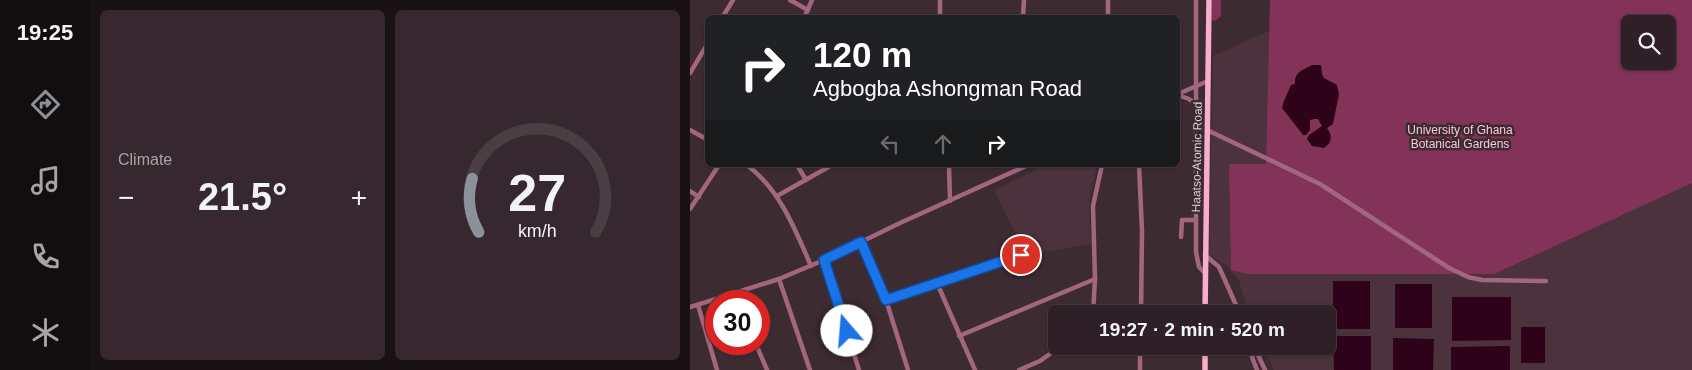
<!DOCTYPE html>
<html lang="en">
<head>
<meta charset="utf-8">
<style>
  :root { --surface:#2e2026; --page:#36282e; --text:#f1f3f6; --muted:#a7a3a7; --line:#493e43; --accent:#8c9099 }
  body { margin:0; font-family:Arial,sans-serif; background:var(--page); color:var(--text); height:100vh; display:flex; flex-direction:column; font-size:19px; white-space:nowrap }
  * { box-sizing:border-box; margin:0 }
  p { font-size:16px; color:var(--muted) }
  .icon { flex:none; width:28px; height:28px; fill:none; stroke:currentColor; stroke-width:2; stroke-linecap:round; stroke-linejoin:round }
  .map { position:relative; flex:1; overflow:hidden }
  .drawer { display:flex; flex-direction:column; gap:10px; padding:10px; background:#191215; width:600px }
  .drawer>* { flex:none }
  .guide { position:absolute; left:15px; top:15px; width:475px; height:152px; border-radius:8px; box-shadow:0 1px 4px #0004,0 0 0 1px var(--line); background:#202124; color:#fff; overflow:hidden }
  .controls { position:absolute; left:931px; top:15px; display:grid; gap:10px }
  .controls a { display:grid; place-items:center; width:55px; height:55px; border-radius:8px; background:var(--surface); box-shadow:0 1px 4px #0004,0 0 0 1px var(--line); font-size:25px }
  .speed { position:absolute; left:15px; top:290px; display:flex; gap:10px; font-size:25px; font-weight:700; text-align:center }
  .speed>* { display:grid; place-content:center; width:65px; height:65px; border-radius:50%; background:var(--surface); box-shadow:0 1px 4px #0004,0 0 0 1px var(--line); line-height:1 }
  .speed .limit { border:8px solid #d22; background:#fff; color:#111 }
  .pin { position:absolute; display:grid; place-items:center; width:42px; height:42px; color:#fff; margin:-21px; border:2px solid #fff; border-radius:50%; box-shadow:0 1px 5px #0007 }
  .me { position:absolute; width:55px; margin:-28px; rotate:342deg; stroke-linejoin:round; filter:drop-shadow(0 0 4px #0008) }
  .turn { display:flex; align-items:center; gap:18px; height:105px; padding:0 25px; font-size:22px }
  .turn .icon { width:65px; height:65px; stroke-width:2.5 }
  .turn b { display:block; font-size:35px; line-height:42px }
  .lanes { display:flex; align-items:center; height:48px; padding:0 25px; background:#0003; justify-content:center; gap:25px; direction:ltr }
  .lanes .off { opacity:.35 }
  .big { font-size:38px; font-weight:600; line-height:1.1 }
  .drawer .tile { flex:1; display:flex; flex-direction:column; justify-content:center; gap:8px; min-width:0; padding:0 18px; border-radius:8px; background:var(--page) }
  .drawer .dial { align-items:center; gap:0 }
  .dial svg { height:130px; overflow:visible; fill:none; stroke:var(--line); stroke-width:7; stroke-linecap:round; text-anchor:middle }
  .dial text { fill:var(--text); stroke:none }
  .heat { display:flex; justify-content:space-between; align-items:center; font-size:28px; direction:ltr }
  .drawer .tiles { flex:1; display:grid; gap:10px; grid-template-columns:repeat(2,1fr) }
  .trip { position:absolute; left:358px; top:305px; width:288px; height:50px; border-radius:8px; background:var(--surface); box-shadow:0 1px 4px #0004,0 0 0 1px var(--line); font-weight:600; line-height:50px; text-align:center }
  main { display:flex; flex:1; min-height:0 }
  .menu { display:flex; flex-direction:column; width:90px; justify-content:space-around; align-items:center; background:#120d0f; color:var(--muted) }
  .menu .icon { width:35px; height:35px }
  .menu .current { color:var(--accent) }
  .menu b { font-size:22px; color:var(--text) }
  .map>svg:first-child { display:block }
  .built { fill:#4b323c; fill-rule:evenodd }
  .green { fill:#833258; fill-rule:evenodd }
  .water { fill:#2e0219 }
  .lines { fill:none; stroke-linecap:round; stroke-linejoin:round }
  .minor { stroke:#a3667f; stroke-width:4.5 }
  .major { stroke:#f9accb; stroke-width:5.5 }
  .route-casing { stroke:#114b97; stroke-width:12 }
  .route { stroke:#1a73e8; stroke-width:9 }
  .labels { text-anchor:middle; dominant-baseline:central; stroke-width:5; stroke-linejoin:round; paint-order:stroke }
  .park-label { font-size:12px; fill:#fac6d9; stroke:#3d2b32 }
  .street-label { font-size:12px; fill:#dcd0d4; stroke:#3d2b32 }
</style>
</head>
<body>
<main>
<nav class="menu">
<b>19:25</b>
<svg class="icon current" aria-label="directions" viewBox="0 0 24 24"><path d="M12 3l9 9-9 9-9-9zM9 14v-3h6M13 9l2 2-2 2"/></svg>
<svg class="icon" aria-label="music" viewBox="0 0 24 24"><path d="M9 18V5l10-2v13"/><circle cx="6" cy="18" r="3"/><circle cx="16" cy="16" r="3"/></svg>
<svg class="icon" aria-label="phone" viewBox="0 0 24 24"><path d="M5 4h4l2 5-3 2q2 4 5 5l2-3 5 2v4C11 20 4 13 5 4z"/></svg>
<svg class="icon" aria-label="climate" viewBox="0 0 24 24"><path d="M12 3v18M4 7l16 10M4 17L20 7"/></svg>
</nav>
<section class="drawer">
<div class="tiles">
<div class="tile"><p>Climate</p>
<div class="heat"><a>−</a><b class="big">21.5°</b><a>+</a></div>
</div>
<div class="tile dial"><svg viewBox="0 0 100 80">
<path d="M14 69A42 42 0 1 1 86 69"/>
<path d="M14 69A42 42 0 0 1 10 36" stroke="#8c9099"/>
<text x="50" y="56" font-size="32" font-weight="700">27</text>
<text x="50" y="72" font-size="11">km/h</text>
</svg></div>
</div>
</section>
<div class="map">
<svg width="1002" height="370" viewBox="0 0 1002 370">
  <rect width="100%" height="100%" fill="#3d2b32"/>
  <g class="built">
    <path d="M580,0h422v370h-418l-11,-24h63v-32h-77l-10,-33 -12,-15 -18,-12 4,-198 56,-25zM940,24h38v37h-38z"/>
    <polygon points="356,165 407,165 399,203 401,244 336,255 304,190"/>
  </g>
  <g class="green">
    <polygon points="522,0 531,0 531,16 525,21 522,20"/>
    <path d="M580,0h422v183l-198,91h-247l-16,-4 -2,-106h37zM940,24h38v37h-38z"/>
  </g>
  <g class="water">
    <path d="M622,65h9l1,9 2,4 13,7 2,9 -6,30 -6,4c5,7 6,14 -3,20l-12,-2 -5,-7 2,-4 13,-9 -4,-7h-4l-4,1v10l-4,5h-3l-21,-27 2,-7 7,-16 4,-1c-1,-12 8,-14 17,-19z"/>
    <rect x="643" y="281" width="37" height="48"/>
    <rect x="705" y="284" width="37" height="44"/>
    <polygon points="762,297 821,297 821,340 762,341"/>
    <rect x="831" y="327" width="24" height="36"/>
    <polygon points="643,336 681,336 681,370 644,370"/>
    <polygon points="703,338 744,339 743,370 703,370"/>
    <polygon points="820,346 820,370 761,370 761,347"/>
  </g>
  <g class="lines">
    <g class="minor">
      <polyline points="100,0 118,10"/>
      <polyline points="506,0 506,252 509,267 515,273"/>
      <polyline points="32,18 43,0"/>
      <polyline points="114,18 122,0"/>
      <polyline points="250,18 250,0"/>
      <polyline points="333,18 334,0"/>
      <polyline points="418,18 418,0"/>
      <polyline points="0,73 18,43"/>
      <polyline points="488,94 518,81"/>
      <polyline points="488,95 499,99 506,104"/>
      <polyline points="0,130 18,140"/>
      <polyline points="517,130 630,184 759,268 778,277 792,280 856,281"/>
      <path d="M57,165c33,25 48,64 64,101"/>
      <polyline points="107,165 116,180"/>
      <polyline points="259,165 260,201"/>
      <polyline points="449,165 452,231 451,314"/>
      <polyline points="0,191 9,197"/>
      <polyline points="87,196 142,165"/>
      <polyline points="0,209 29,165"/>
      <polyline points="491,237 492,220 506,220"/>
      <polyline points="171,242 196,300 218,370"/>
      <polyline points="515,255 529,267 550,314"/>
      <polyline points="134,260 169,370"/>
      <polyline points="89,279 120,370"/>
      <polyline points="247,283 285,370"/>
      <polyline points="47,293 50,301"/>
      <polyline points="196,300 331,255"/>
      <polyline points="8,305 27,370"/>
      <polyline points="0,307 89,279 134,260 210,223 338,165"/>
      <polyline points="403,314 405,279 403,206 412,165"/>
      <polyline points="269,336 405,279"/>
      <polyline points="66,344 77,370"/>
      <polyline points="564,346 575,370"/>
      <polyline points="566,349 562,357 567,370"/>
      <polyline points="329,370 350,361 371,346"/>
      <polyline points="450,370 450,346"/>
    </g>
    <g class="major">
      <polyline points="515,314 519,0"/>
      <polyline points="515,346 515,370"/>
    </g>
  </g>
  <g class="lines">
    <defs>
      <polyline id="route" points="157,331 134,260 171,242 196,300 331,255"/>
    </defs>
    <use href="#route" class="route-casing"/>
    <use href="#route" class="route"/>
  </g>
  <g class="labels">
    <g class="park-label">
      <text x="770" y="130">University of Ghana<tspan x="770" dy="14">Botanical Gardens</tspan></text>
    </g>
    <g class="street-label">
      <text transform="translate(507 157) rotate(-89)">Haatso-Atomic Road</text>
    </g>
  </g>
</svg>
<div class="controls">
<a><svg class="icon" aria-label="search" viewBox="0 0 24 24"><circle cx="10" cy="10" r="6"/><path d="M15 15l6 6"/></svg></a>
</div>
<div class="speed"><div class="limit">30</div></div>
<div class="pin" style="left:331px;top:255px;background:#d93025"><svg class="icon" aria-label="arrive" viewBox="0 0 24 24"><path d="M6 21V4h12l-3 4 3 4H6"/></svg></div>
<svg class="me" style="left:157px;top:331px" viewBox="-20 -20 40 40"><circle r="19" fill="#fff"/><path d="M0-13L10 11 0 6-10 11z" fill="#1a73e8"/></svg>
<div class="trip">19:27 · 2 min · 520 m</div>
<div class="guide">
<div class="turn"><svg class="icon" aria-label="right" viewBox="0 0 24 24"><path d="M7 20v-9h11M14 6l5 5-5 5"/></svg><div><b>120 m</b>Agbogba Ashongman Road</div></div>
<div class="lanes"><svg class="icon off" aria-label="left" viewBox="0 0 24 24"><path d="M17 20v-9H6M10 6l-5 5 5 5"/></svg><svg class="icon off" aria-label="ahead" viewBox="0 0 24 24"><path d="M12 20V5M6 11l6-6 6 6"/></svg><svg class="icon" aria-label="right" viewBox="0 0 24 24"><path d="M7 20v-9h11M14 6l5 5-5 5"/></svg></div>
</div>
</div>
</main>
</body>
</html>
